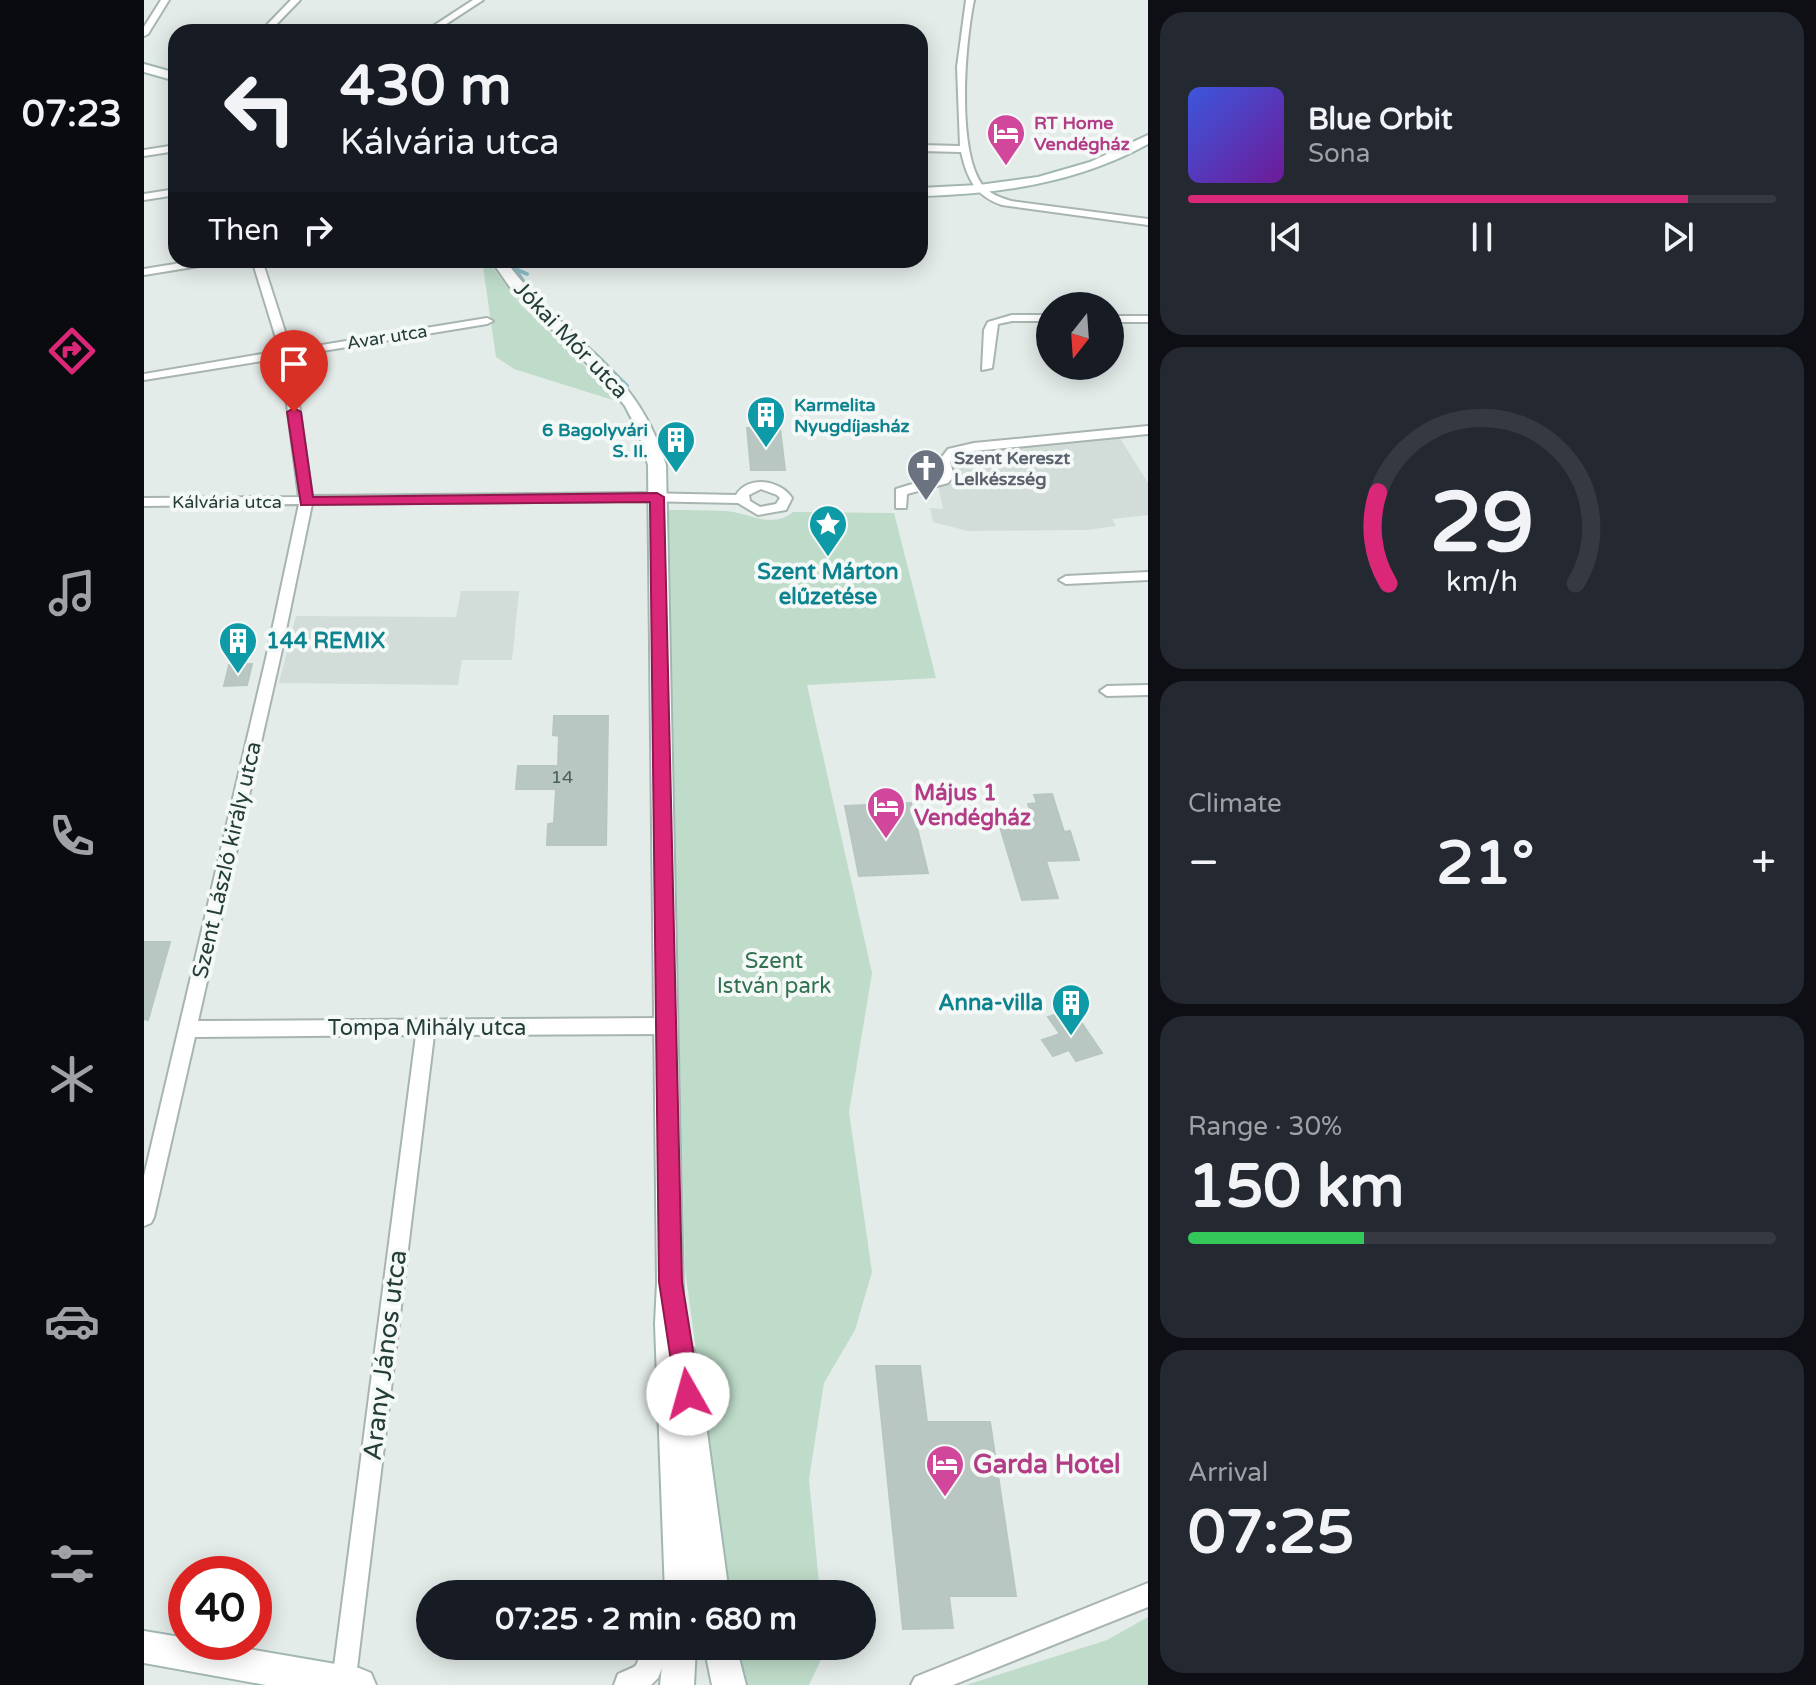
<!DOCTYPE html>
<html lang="en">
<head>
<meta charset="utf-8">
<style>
  :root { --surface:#171b24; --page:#242831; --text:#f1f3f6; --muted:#9ea1a6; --line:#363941; --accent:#db2777 }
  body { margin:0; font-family:"Varela Round",sans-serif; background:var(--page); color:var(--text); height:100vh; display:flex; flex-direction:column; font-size:30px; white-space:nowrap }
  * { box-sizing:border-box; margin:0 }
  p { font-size:26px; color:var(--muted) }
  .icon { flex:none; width:44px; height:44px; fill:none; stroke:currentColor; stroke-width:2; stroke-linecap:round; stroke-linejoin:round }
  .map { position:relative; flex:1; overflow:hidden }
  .details { display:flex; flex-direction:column; gap:12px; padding:12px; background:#0d0f14; width:668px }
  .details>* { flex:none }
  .guide { position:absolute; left:24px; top:24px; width:760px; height:244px; border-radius:24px; box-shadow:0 4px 20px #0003; background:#171b24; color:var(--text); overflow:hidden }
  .needle { width:52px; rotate:197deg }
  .controls { position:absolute; left:892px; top:292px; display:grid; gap:16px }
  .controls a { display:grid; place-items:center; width:88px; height:88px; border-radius:50%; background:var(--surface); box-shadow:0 4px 20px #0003; font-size:40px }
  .speed { position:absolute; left:24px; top:1556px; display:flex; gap:16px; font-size:40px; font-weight:700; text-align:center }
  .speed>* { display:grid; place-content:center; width:104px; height:104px; border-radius:50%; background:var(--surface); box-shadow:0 4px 20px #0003; line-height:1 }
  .speed .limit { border:12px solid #d22; background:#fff; color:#111 }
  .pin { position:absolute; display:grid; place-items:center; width:68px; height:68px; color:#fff; margin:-82px -34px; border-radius:50% 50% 50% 0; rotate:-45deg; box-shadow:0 0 8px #0007 }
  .pin .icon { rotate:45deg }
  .me { position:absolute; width:88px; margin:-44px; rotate:353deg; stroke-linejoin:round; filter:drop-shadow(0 0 6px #0008) }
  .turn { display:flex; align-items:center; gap:28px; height:168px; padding:0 40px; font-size:36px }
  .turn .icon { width:104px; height:104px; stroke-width:2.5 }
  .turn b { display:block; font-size:56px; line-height:68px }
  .then { display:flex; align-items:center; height:76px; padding:0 40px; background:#0003; gap:16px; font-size:30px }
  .big { font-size:60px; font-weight:800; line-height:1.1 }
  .details .card { flex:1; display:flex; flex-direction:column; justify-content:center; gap:12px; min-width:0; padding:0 28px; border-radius:24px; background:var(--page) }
  .details .dial { align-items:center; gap:0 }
  .dial svg { height:208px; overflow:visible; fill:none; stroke:var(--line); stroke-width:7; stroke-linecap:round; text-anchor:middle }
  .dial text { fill:var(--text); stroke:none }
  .song { display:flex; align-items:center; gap:24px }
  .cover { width:96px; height:96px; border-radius:12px; background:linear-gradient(135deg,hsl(230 70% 55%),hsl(280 70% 35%)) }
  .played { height:8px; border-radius:4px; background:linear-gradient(90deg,var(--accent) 85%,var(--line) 85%) }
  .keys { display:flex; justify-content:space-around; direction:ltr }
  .heat { display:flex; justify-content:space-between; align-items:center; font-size:44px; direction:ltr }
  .charge { height:12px; border-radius:6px; background:linear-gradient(90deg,#34c759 30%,var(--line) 0) }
  .trip { position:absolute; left:272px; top:1580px; width:460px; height:80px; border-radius:40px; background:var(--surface); box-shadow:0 4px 20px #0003; font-weight:800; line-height:80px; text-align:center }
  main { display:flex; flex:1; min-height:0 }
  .tab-bar { display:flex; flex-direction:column; width:144px; justify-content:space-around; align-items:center; background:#090b0e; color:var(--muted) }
  .tab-bar .icon { width:56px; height:56px }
  .tab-bar .current { color:var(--accent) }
  .tab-bar b { font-size:36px; color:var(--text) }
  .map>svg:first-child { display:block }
  .built { fill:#d2dcd8 }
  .green { fill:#bedcc9 }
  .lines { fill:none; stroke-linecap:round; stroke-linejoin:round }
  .stream-far1 { stroke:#90bfcd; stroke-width:3 }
  .stream { stroke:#90bfcd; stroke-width:4 }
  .building { fill:#b9c7c2; stroke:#b7c6c1; stroke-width:2 }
  .street-casing { stroke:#a7b4b0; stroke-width:4 }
  .secondary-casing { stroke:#a3b7b2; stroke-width:4 }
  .street { fill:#fff; fill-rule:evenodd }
  .secondary { fill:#fff; fill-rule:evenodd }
  .route { fill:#db2777; stroke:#8e194d; stroke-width:2 }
  .labels { text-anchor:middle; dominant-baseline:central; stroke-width:8; stroke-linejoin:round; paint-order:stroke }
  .far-hotel-label { font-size:18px; font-weight:bold; fill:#b23c85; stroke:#f4f9f7; text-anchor:start }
  .far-street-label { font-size:18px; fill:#243d38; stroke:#f4f9f7 }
  .far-culture-label { font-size:18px; font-weight:bold; fill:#0d838f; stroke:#f4f9f7; text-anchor:start }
  .far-worship-label { font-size:18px; font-weight:bold; fill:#5b616d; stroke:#f4f9f7; text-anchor:start }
  .number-label { font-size:18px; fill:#49605a }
  .street-label { font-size:22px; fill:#243d38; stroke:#f4f9f7 }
  .culture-label { font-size:22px; font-weight:bold; fill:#0d838f; stroke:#f4f9f7 }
  .hotel-label { font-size:22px; font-weight:bold; fill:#b23c85; stroke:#f4f9f7; text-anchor:start }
  .park-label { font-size:22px; fill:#31714f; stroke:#f4f9f7 }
  .near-street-label { font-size:26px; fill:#243d38; stroke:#f4f9f7 }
  .near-hotel-label { font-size:26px; font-weight:bold; fill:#b23c85; stroke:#f4f9f7; text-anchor:start }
</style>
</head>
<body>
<main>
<nav class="tab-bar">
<b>07:23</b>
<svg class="icon current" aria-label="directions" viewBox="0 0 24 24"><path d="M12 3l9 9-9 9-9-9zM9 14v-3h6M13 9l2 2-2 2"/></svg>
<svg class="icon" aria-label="music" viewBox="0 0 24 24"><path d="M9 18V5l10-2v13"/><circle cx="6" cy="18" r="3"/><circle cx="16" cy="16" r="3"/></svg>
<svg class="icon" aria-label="phone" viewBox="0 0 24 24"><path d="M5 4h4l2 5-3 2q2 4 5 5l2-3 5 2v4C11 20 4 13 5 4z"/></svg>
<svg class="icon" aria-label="climate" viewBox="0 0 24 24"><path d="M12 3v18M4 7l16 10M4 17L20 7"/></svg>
<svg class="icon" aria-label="car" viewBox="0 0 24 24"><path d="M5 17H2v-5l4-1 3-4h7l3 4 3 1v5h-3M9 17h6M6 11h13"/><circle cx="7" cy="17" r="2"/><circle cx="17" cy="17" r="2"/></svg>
<svg class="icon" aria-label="filters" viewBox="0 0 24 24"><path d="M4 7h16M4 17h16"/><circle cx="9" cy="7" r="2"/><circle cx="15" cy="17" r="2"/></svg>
</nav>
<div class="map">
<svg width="1004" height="1685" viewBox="0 0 1004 1685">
  <rect width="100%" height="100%" fill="#e4ece9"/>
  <g class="built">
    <polygon points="974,435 1004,483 1004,515 968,519 972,526 942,530 824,531 789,522 786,508 799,509 794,485 812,484 807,457 837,449"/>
    <polygon points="317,591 375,591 368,660 318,660 314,685 135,683 152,616 312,617"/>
  </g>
  <g class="green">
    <polygon points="338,260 343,260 377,305 437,362 472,401 370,369 352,357"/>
    <path d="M523,510c19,0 39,0 58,1 23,1 46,19 68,1l101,1 42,165 -129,7 65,288 -23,139 23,160 -17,58 -31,53 -15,96 11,115h-91l-44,-325z"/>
    <polygon points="1004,1617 1004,1685 822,1685 963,1640"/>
    <polygon points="592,1646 682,1646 682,1649 665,1685 602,1685"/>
  </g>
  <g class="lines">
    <polyline class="stream-far1" points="364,260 369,267"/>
    <g class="stream">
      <polyline points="368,265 386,291 439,343"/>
      <polyline points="369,268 383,274"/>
      <polyline points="450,353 483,386"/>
    </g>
  </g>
  <g class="building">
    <polygon points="603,428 636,428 641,470 607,470"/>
    <polygon points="108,664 103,685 80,686 85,665"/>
    <polygon points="410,716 464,716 462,845 403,845 404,824 410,823 412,789 372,789 374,766 414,766 415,736 409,735"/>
    <polygon points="908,794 920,832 926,831 935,860 902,861 914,898 878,900 856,827 892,825 884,804 893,803 890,795"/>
    <polygon points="767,803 784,873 715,876 701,806"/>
    <polygon points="0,942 26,942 4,1020 0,1019"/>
    <polygon points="928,1009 958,1053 932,1061 925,1050 909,1056 898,1040 916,1034 904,1017"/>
    <polygon points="732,1366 776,1366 783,1422 846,1422 872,1596 805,1596 809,1628 759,1629"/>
  </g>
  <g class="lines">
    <defs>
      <g id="street">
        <polygon points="17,0 25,0 4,34 0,36 0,27"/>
        <polygon points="147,0 156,0 125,32 116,32"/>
        <polygon points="329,0 339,0 290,32 280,32"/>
        <path d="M822,0h8c-9,43 -18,151 9,186 7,8 18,12 28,15l137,18v6l-146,-20c-27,-9 -35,-27 -41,-53l-41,-1v-6l40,1 -3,-79z"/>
        <polygon points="32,145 32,151 0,156 0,150"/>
        <polygon points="32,189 32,195 0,200 0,194"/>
        <polygon points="55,260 79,260 74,263 0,275 0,269"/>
        <path d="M108,260h10l29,90 196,-32 6,3 -6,3 -195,32 20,140 329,-3 95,2c12,-20 44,-15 56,3l-6,12 -28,5 -20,-12 -97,-2 -329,3 -31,150 -83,367 466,-3 6,3 3,5 -3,5 -6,3 -230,1 -79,650h-22l-1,-3 84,-647 -221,2 -41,180 -3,6 -7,3v-50l123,-522 32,-150 -155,2v-8l155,-1 -18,-139 -137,22v-6l136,-23zM617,489l16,6 3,3 -4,6 -16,3 -10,-6 -1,-6z"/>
        <polygon points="868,315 906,315 906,321 868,321 854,324 848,368 838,370 840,330 844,322"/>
        <rect x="966" y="316" width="38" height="6"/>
        <polygon points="1004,426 1004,434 830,451 812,455 806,462 810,476 804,483 763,494 762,508 752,508 752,489 798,475 794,462 804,449 830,443"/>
        <polygon points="1004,572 1004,580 922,584 915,580 922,576"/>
        <polygon points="1004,685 1004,695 963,696 956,691 963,686"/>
        <polygon points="1004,1583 1004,1607 809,1685 767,1685 771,1677"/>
        <path d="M535,1646l-4,18 -13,4 -4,10 -7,7h-37l4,-11c24,-11 15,-3 25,-27z"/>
      </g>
      <g id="secondary">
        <polygon points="0,64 32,73 32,81 0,72"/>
        <path d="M1004,135v9c-71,39 -148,50 -228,52v-8l59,-3 59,-8 52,-15z"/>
        <path d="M347,260h14c56,78 132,106 161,205l18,879 9,4 4,10 32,236h-32v-3v3h-32l-10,-270 2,-42 -9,-817 -9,-32 -14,-27 -19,-24 -94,-92z"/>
        <polygon points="0,1631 42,1638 42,1642 64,1642 215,1668 227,1673 232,1685 122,1685 0,1663"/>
        <polygon points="520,1646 552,1646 550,1685 516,1685"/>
        <polygon points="560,1646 592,1646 602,1685 568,1685"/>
      </g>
    </defs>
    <use href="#street" class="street-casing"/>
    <use href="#secondary" class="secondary-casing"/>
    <use href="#street" class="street"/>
    <use href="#secondary" class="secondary"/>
  </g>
  <polygon class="route" points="150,408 157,412 169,497 513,493 520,497 538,1282 556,1394 552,1402 544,1406 535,1402 532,1394 515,1282 506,502 157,505 143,412"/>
  <defs>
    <symbol id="hotel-pin" viewBox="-11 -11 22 30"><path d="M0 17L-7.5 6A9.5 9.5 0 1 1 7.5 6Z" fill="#d1479c" stroke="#f4f9f7"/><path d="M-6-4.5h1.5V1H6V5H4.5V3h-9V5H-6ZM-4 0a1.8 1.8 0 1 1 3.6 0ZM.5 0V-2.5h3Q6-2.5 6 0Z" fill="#fff"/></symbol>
    <symbol id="building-pin" viewBox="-11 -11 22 30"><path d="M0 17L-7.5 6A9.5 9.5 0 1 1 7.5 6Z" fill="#0f9aa8" stroke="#f4f9f7"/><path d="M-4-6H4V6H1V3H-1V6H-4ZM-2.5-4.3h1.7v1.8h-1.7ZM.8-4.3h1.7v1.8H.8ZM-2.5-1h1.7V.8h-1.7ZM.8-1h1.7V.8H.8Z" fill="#fff"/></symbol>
    <symbol id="church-pin" viewBox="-11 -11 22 30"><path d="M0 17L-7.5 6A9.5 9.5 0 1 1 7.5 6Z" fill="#6b7280" stroke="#f4f9f7"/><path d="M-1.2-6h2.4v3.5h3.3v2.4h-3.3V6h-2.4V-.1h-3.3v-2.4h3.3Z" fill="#fff"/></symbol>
    <symbol id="sight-pin" viewBox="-11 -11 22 30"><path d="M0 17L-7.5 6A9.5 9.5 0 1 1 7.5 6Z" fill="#0f9aa8" stroke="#f4f9f7"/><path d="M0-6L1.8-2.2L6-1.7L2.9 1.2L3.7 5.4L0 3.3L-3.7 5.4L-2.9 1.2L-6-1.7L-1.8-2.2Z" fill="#fff"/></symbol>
  </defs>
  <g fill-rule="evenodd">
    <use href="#hotel-pin" x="840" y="111" width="44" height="60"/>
    <use href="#building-pin" x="600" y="393" width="44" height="60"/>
    <use href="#building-pin" x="510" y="418" width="44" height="60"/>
    <use href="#church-pin" x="760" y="446" width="44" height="60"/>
    <use href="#sight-pin" x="662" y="502" width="44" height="60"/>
    <use href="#building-pin" x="72" y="619" width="44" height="60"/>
    <use href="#hotel-pin" x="720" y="784" width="44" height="60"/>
    <use href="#building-pin" x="905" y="981" width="44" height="60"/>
    <use href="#hotel-pin" x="779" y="1442" width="44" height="60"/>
  </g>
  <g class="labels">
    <g class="far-hotel-label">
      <text x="890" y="123">RT Home<tspan x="890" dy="21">Vendégház</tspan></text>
    </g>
    <g class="far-street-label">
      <text transform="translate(243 337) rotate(-9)">Avar utca</text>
      <text x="83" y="502">Kálvária utca</text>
    </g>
    <g class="far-culture-label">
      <text x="650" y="405">Karmelita<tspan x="650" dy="21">Nyugdíjasház</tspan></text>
      <text x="504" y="430" text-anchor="end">6 Bagolyvári<tspan x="504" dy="21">S. II.</tspan></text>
    </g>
    <g class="far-worship-label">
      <text x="810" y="458">Szent Kereszt<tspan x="810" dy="21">Lelkészség</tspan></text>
    </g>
    <g class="number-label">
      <text x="418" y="777">14</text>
    </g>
    <g class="street-label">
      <text transform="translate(427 340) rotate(46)">Jókai Mór utca</text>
      <text transform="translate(83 860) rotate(-77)">Szent László király utca</text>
      <text x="283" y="1028">Tompa Mihály utca</text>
    </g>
    <g class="culture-label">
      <text x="684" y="572">Szent Márton<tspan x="684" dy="25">elűzetése</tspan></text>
      <text x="122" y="641" text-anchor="start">144 REMIX</text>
      <text x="899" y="1003" text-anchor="end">Anna-villa</text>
    </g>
    <g class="hotel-label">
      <text x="770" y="793">Május 1<tspan x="770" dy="25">Vendégház</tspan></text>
    </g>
    <g class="park-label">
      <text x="630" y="961">Szent<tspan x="630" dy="25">István park</tspan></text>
    </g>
    <g class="near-street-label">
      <text transform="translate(241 1355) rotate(-83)">Arany János utca</text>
    </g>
    <g class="near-hotel-label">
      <text x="829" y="1464">Garda Hotel</text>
    </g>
  </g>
</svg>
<div class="controls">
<a><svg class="needle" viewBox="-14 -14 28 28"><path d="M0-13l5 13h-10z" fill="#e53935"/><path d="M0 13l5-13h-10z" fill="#9ea1a6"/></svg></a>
</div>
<div class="speed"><div class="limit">40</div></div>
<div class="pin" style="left:150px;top:412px;background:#d93025"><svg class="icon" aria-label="arrive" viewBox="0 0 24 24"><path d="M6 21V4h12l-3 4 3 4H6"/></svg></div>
<svg class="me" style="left:544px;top:1394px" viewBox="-20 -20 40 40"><circle r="19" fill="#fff"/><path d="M0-13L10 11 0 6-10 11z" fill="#db2777"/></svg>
<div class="trip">07:25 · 2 min · 680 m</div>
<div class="guide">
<div class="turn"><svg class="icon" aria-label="left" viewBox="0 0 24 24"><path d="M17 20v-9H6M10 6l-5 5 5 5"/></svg><div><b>430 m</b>Kálvária utca</div></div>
<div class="then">Then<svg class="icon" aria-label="right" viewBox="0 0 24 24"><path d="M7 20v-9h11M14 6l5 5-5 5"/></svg></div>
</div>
</div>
<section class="details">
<div class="card">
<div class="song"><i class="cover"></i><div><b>Blue Orbit</b><p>Sona</p></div></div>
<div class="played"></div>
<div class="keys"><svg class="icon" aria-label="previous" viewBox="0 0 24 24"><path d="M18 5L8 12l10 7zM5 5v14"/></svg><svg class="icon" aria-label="pause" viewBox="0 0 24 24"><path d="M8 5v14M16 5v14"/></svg><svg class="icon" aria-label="next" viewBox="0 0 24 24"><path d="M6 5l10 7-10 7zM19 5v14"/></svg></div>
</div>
<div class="card dial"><svg viewBox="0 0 100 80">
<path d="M14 69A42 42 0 1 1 86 69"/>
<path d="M14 69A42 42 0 0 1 10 34" stroke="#db2777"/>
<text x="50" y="56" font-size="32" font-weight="700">29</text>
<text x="50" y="72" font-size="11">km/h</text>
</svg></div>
<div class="card"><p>Climate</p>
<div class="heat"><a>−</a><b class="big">21°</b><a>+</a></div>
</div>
<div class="card"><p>Range · 30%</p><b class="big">150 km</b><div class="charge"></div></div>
<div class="card"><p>Arrival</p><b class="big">07:25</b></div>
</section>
</main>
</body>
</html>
